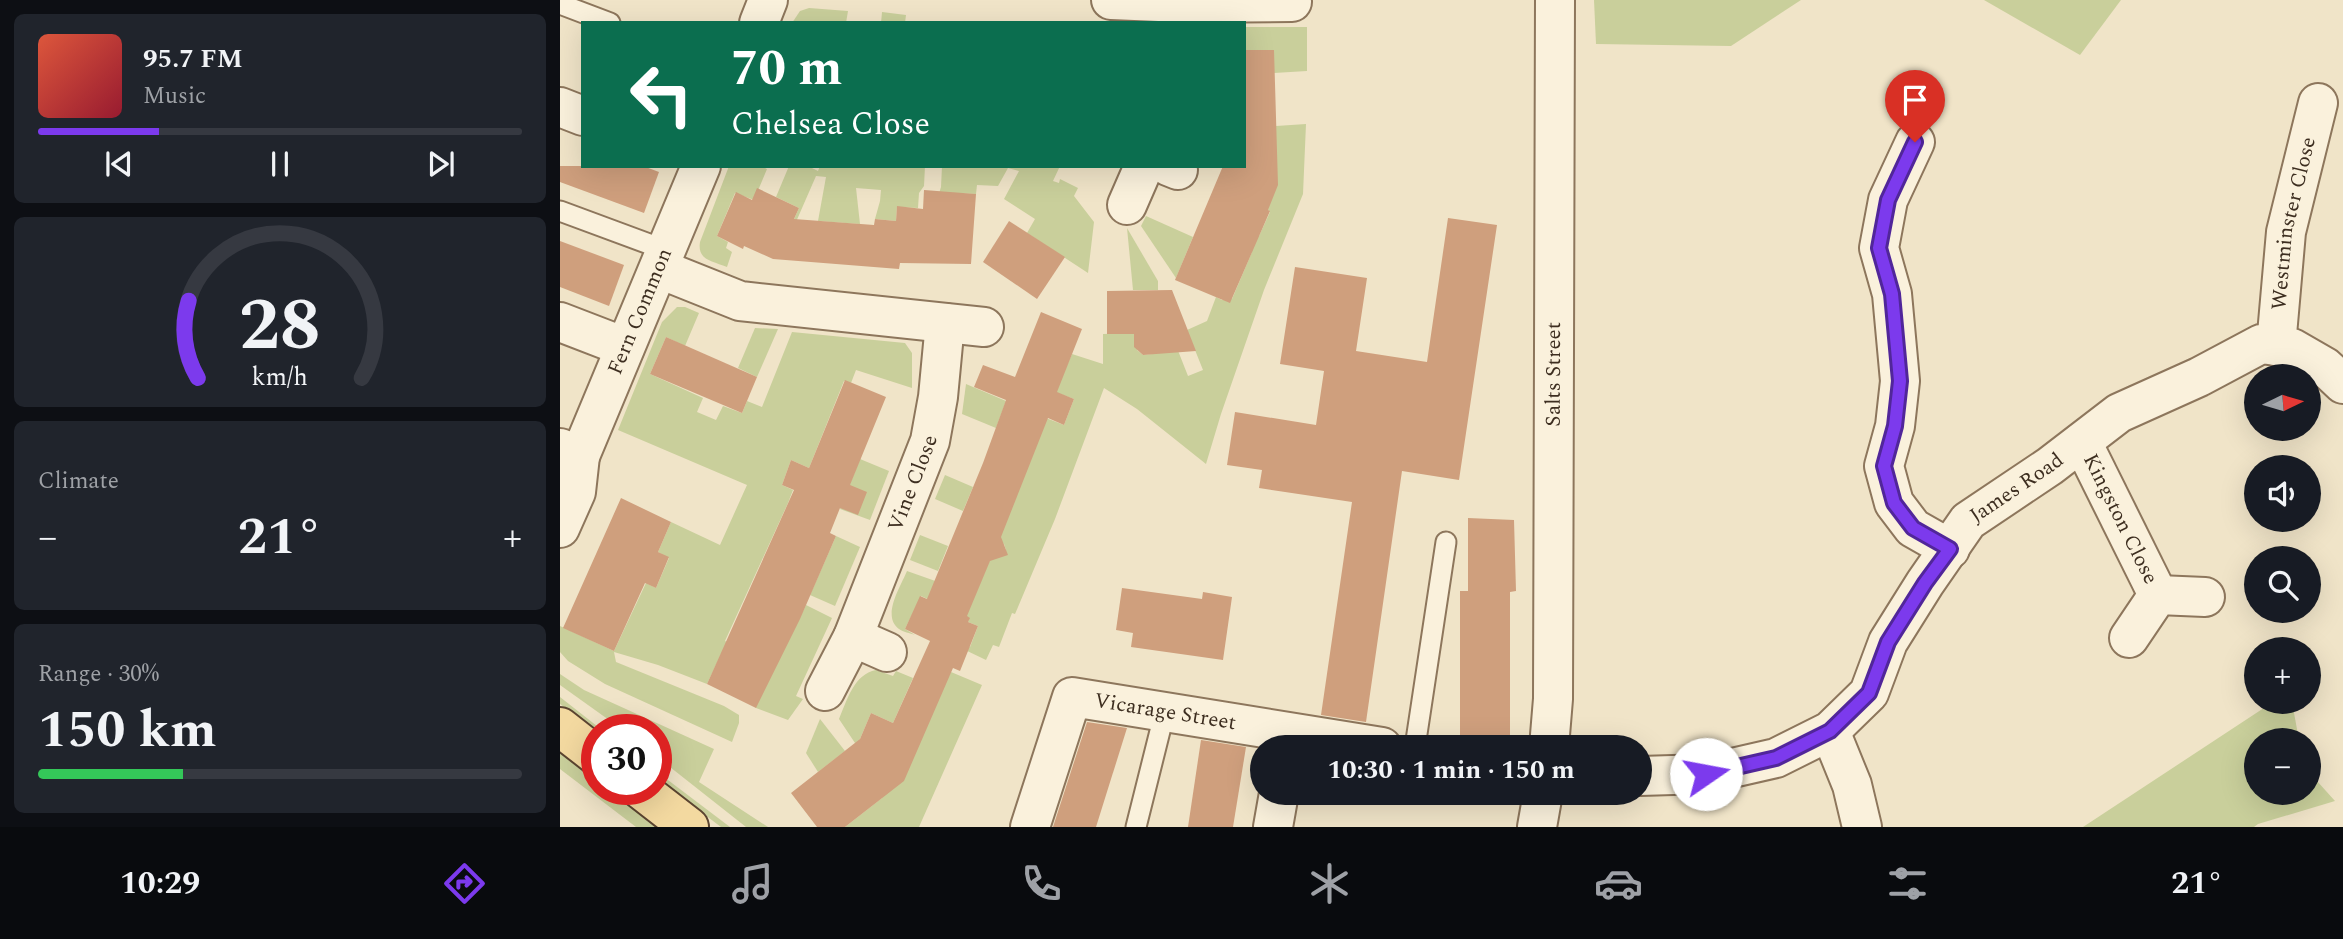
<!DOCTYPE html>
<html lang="en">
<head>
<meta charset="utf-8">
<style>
  :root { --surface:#171b24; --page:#20242c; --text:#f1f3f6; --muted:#9ea1a6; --line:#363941; --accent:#7c3aed }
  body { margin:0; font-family:Spectral,serif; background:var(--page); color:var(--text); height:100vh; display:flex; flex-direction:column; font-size:26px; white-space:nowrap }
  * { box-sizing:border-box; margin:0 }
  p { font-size:23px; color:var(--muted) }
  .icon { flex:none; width:38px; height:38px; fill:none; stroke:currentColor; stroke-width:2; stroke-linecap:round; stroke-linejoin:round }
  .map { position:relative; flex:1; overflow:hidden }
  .drawer { display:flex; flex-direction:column; gap:14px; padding:14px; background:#0d0f14; width:560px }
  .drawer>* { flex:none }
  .guide { position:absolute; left:21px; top:21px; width:665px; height:147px; border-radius:0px; box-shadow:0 7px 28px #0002; background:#0b6e4f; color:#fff; overflow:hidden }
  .needle { width:46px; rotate:85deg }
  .controls { position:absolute; left:1684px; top:364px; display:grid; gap:14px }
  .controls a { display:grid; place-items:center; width:77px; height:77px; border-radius:50%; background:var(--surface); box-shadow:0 7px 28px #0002; font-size:35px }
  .speed { position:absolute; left:21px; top:714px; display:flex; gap:14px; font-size:35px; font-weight:700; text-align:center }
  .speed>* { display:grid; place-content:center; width:91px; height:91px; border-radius:50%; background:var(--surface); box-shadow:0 7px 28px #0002; line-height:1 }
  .speed .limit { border:10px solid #d22; background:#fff; color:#111 }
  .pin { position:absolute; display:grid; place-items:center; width:60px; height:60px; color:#fff; margin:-72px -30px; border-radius:50% 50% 50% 0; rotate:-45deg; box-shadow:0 0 7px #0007 }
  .pin .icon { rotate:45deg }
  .me { position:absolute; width:77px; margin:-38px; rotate:78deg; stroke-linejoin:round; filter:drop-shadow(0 0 5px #0008) }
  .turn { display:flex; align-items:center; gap:24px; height:147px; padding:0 35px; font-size:32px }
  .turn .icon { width:91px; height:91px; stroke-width:2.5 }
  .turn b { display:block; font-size:49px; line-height:60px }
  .big { font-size:52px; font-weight:700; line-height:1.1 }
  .drawer .widget { flex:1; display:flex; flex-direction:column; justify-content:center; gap:10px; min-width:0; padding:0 24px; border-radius:10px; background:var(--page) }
  .drawer .dial { align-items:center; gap:0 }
  .dial svg { height:182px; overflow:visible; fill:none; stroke:var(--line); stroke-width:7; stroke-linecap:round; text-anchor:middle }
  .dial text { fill:var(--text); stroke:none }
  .song { display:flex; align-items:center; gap:21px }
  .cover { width:84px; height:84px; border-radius:10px; background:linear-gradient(135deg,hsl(10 70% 55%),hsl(350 70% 35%)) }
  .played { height:7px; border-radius:4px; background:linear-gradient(90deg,var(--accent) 25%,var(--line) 25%) }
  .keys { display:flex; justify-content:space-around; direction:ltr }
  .heat { display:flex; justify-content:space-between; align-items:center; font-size:38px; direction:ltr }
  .charge { height:10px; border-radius:5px; background:linear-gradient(90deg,#34c759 30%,var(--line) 0) }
  .trip { position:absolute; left:690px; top:735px; width:402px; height:70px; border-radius:35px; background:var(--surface); box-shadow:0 7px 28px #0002; font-weight:700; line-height:70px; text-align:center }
  .dock { display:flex; height:112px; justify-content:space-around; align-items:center; background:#090b0e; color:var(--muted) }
  .dock .icon { width:49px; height:49px }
  .dock .selected { color:var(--accent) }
  .dock b { font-size:32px; color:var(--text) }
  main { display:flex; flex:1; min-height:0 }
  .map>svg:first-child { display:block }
  .green { fill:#c9cf9b }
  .building { fill:#cf9f7d }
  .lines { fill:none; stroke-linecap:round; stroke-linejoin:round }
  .lane-casing { stroke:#8d765c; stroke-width:23 }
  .street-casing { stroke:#8d765c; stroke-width:42 }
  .primary-casing { stroke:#5b4430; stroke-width:42 }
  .lane { stroke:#faf1dc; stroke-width:19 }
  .street { stroke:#faf1dc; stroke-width:38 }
  .primary { stroke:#f3d9a0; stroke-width:38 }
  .route-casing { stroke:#51269a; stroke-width:18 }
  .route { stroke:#7c3aed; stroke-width:12 }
  .labels { text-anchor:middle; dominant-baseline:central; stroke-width:7; stroke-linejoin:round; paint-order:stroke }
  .street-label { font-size:21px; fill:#3d2e20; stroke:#f7eed8 }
</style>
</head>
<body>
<main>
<section class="drawer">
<div class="widget">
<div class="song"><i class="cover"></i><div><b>95.7 FM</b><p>Music</p></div></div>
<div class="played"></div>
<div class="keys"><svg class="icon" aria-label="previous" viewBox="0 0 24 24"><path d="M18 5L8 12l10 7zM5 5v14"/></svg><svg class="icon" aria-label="pause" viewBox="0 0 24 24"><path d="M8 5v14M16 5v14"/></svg><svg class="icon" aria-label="next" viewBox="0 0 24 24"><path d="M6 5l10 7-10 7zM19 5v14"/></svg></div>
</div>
<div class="widget dial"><svg viewBox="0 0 100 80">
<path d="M14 69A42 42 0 1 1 86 69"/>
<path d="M14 69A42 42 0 0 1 10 35" stroke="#7c3aed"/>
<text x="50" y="56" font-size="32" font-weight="700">28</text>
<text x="50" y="72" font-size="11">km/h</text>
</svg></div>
<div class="widget"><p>Climate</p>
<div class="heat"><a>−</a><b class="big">21°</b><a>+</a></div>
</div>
<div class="widget"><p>Range · 30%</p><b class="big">150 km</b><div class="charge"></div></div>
</section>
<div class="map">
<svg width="1783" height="827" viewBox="0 0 1783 827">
  <rect width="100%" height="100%" fill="#f0e4c8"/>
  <g class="green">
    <polygon points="1034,0 1241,0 1171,46 1036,44"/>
    <polygon points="1424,0 1561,0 1520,55"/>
    <polygon points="249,8 288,11 286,23 232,23 240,11"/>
    <polygon points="322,12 346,15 345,23 321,23"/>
    <polygon points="684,27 747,27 747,71 714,73 714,50 684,50"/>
    <path d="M746,124l-3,70 -39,96 -43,124 -15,50 -69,-55 -33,-21 -49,131 -40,95 -3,-1 -13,34 -6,-2 -7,15 -25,-12 -2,-6 11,5 8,-21 -10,-4 1,-4 -48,-22 -16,33 10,6c-5,-2 -12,-3 -16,-6 -18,-13 2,-43 8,-58l68,24 17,-40 11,1 3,-6 -2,-6 -6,-3 48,-123 18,7 10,-26 -19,-7 17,-38 31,10v-30l34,-1v17l6,5 9,-1 7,-7 16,-4 13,33 15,-6 -16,-40 20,-9 9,-24 6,3 10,-1 20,-47 -16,-8 23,-8 11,-24 -2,-2 8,-84z"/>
    <path d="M169,166h32l6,3 -13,31 -19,-7 -18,43 11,6 -2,6 6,4 -5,15c-15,-6 -30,-7 -27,-25z"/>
    <polygon points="229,166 248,166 258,171 260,166 365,166 364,186 359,193 358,208 337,207 336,221 315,219 320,201 321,190 296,188 300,224 258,221 266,177 256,176 222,254 219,253 239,208 216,197"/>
    <polygon points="382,166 500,166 493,181 499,183 500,179 518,188 514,196 534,222 528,273 467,233 475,219 444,199 459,171 448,168 438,186 417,185 416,194 395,193 373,213 381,187"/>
    <polygon points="586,216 633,237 616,278 581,226"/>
    <polygon points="567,228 598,281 598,290 573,290"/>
    <polygon points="117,307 125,307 139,313 125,346 106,337 90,374 143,398 137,412 156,420 163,406 182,413 187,401 202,407 232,332 345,343 352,353 352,388 296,370 291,383 284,381 249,468 231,460 222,485 233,490 228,503 165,641 216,665 246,605 272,618 236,696 243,699 228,720 196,708 161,654 147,684 98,665 54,652 56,662 164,706 179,715 179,723 172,742 45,684 8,661 0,652 0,626 54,651 86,583 96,588 109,558 98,552 111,522 160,545 187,485 58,430 102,322"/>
    <polygon points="195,328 218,329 197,377 178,368"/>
    <polygon points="406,384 446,401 436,428 402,414"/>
    <polygon points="300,459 329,471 310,520 280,509"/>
    <polygon points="385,475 413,487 403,511 375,499"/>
    <polygon points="360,535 388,546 378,571 350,560"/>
    <polygon points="276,536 300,547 275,606 250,595"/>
    <path d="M316,670l17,6 3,-5 17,7 -20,45 -22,-10 -14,33 -18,-27c8,-19 15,-45 37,-49z"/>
    <polygon points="391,672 422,685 359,827 285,827 322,798"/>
    <polygon points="0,674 24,690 154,749 139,782 208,827 186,827 96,756 96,730 63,730 0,685"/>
    <polygon points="0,697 42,730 37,730 37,732 0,704"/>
    <polygon points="1713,702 1732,702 1739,740 1696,740 1696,793 1748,793 1748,771 1775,801 1698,824 1694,827 1523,827"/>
    <polygon points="260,719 285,751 258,772 246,753"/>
    <polygon points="0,752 37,781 37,789 48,789 96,827 76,827 0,769"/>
    <polygon points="96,771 170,827 161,827 96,778"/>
  </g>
  <g class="building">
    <polygon points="684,50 714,50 718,185 708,210 710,211 670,303 615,280 663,166 684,166"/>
    <polygon points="0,166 83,166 99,172 84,213 0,182"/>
    <polygon points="197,188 239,208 234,219 314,225 315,219 336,221 337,206 363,209 364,190 416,194 411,264 340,263 339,269 213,259 184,246 183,249 157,236 176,192 192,200"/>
    <polygon points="888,218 937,225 899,480 842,471 806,722 761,715 792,502 699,488 702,470 667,465 675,412 756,425 764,371 720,364 735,267 807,278 796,351 867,362"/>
    <polygon points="449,221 505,257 477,299 423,262"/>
    <polygon points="0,241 64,265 49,306 0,287"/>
    <polygon points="612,290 636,351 583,355 574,347 574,334 547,334 547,291"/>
    <polygon points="481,312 522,329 497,392 514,399 504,425 488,418 441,537 448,555 430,561 407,616 410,618 408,622 418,626 400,671 393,668 344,781 285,827 257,827 231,793 300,739 311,713 333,723 370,641 345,629 360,596 367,599 423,463 446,400 414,387 423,365 455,377"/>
    <polygon points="106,337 197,377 182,413 90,374"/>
    <polygon points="285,380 326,397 290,485 307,492 298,515 280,508 270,533 276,536 240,619 196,708 147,684 234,490 222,485 231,460 249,468"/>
    <polygon points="61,498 111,522 98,552 109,557 96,588 85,583 54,651 3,628"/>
    <polygon points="908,518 954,520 956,591 950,592 950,747 900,742 900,591 908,591"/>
    <polygon points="562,588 642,599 643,592 672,597 663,660 571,647 573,633 556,630"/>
    <polygon points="527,722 567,728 536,827 493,827"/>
    <polygon points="641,740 686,747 673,827 628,827"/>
  </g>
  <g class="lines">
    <defs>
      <g id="lane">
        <polyline points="0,4 50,23"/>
        <polyline points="0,211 108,251"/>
        <polyline points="855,747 886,542"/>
        <polyline points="576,827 605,711"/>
      </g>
      <g id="street">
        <polyline points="551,0 623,3 732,2"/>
        <polyline points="199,23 208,0"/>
        <polyline points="0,107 23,116"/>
        <polyline points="1355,142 1328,200 1319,248 1332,294 1340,381 1335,426 1324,466 1334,503 1353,528 1390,549"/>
        <polyline points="608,166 618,170"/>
        <polyline points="567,205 584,166"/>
        <polyline points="100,269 180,301 424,327"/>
        <polyline points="0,322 65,347"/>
        <path id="s1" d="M1716,346l10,-114 32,-129"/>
        <path id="s2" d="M1522,442l76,153"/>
        <path id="s3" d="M0,448l20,8 121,-290"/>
        <polyline points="0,528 16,492 20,456"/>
        <polyline points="293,637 327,652"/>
        <polyline points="1569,638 1598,595 1645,597"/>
        <path id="s4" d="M265,691l28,-54 77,-196 8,-44 7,-74"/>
        <polyline points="1270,731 1292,785 1302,827"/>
        <path id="s5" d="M989,747l4,-48 2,-699"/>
        <path id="s6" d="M1080,776l66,-2 70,-16 54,-27 39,-38 19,-51 37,-59 43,-62 82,-55 69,-53 80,-36 62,-33 31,4 33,19 18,17"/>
        <path id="s7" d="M470,827l42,-130 310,50"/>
        <polyline points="713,827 719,793"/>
        <polyline points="977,827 983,793"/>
      </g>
      <g id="primary">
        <polyline points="0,727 37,756"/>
        <polyline points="80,789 129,827"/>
      </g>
    </defs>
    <use href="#lane" class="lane-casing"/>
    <use href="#street" class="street-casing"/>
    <use href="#primary" class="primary-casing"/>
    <use href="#lane" class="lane"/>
    <use href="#street" class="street"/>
    <use href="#primary" class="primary"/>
  </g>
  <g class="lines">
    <defs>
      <polyline id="route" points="1146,774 1216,758 1270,731 1309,693 1328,642 1365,583 1390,549 1353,528 1334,503 1324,466 1335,426 1340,381 1332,294 1319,248 1328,200 1355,142"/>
    </defs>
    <use href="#route" class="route-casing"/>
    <use href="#route" class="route"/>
  </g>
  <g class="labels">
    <g class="street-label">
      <text stroke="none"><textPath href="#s1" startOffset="124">Westminster Close</textPath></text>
      <text stroke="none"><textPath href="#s3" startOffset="178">Fern Common</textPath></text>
      <text stroke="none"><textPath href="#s5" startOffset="373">Salts Street</textPath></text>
      <text stroke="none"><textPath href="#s4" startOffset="226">Vine Close</textPath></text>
      <text stroke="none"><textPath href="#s6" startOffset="511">James Road</textPath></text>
      <text stroke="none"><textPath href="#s2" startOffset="86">Kingston Close</textPath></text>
      <text stroke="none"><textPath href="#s7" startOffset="231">Vicarage Street</textPath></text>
    </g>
  </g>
</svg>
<div class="controls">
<a><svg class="needle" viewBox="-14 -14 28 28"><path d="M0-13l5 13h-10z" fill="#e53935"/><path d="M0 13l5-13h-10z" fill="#9ea1a6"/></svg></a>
<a><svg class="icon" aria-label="sound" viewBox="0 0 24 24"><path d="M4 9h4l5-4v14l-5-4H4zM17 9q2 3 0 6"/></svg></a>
<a><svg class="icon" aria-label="search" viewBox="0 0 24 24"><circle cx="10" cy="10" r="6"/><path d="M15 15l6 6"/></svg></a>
<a>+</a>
<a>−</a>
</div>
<div class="speed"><div class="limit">30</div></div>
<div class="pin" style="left:1355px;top:142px;background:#d93025"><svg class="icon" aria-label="arrive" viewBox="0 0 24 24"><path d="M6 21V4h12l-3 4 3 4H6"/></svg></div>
<svg class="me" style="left:1146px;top:774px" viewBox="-20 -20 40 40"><circle r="19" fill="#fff"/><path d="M0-13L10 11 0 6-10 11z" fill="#7c3aed"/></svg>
<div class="trip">10:30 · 1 min · 150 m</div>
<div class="guide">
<div class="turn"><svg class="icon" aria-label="left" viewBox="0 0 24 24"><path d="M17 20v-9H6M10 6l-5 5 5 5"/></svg><div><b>70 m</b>Chelsea Close</div></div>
</div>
</div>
</main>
<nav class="dock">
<b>10:29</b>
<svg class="icon selected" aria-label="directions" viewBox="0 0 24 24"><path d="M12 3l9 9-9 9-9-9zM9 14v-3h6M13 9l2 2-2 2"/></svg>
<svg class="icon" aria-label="music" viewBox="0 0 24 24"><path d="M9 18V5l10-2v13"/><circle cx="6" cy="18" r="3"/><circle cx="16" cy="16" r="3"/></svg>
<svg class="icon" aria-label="phone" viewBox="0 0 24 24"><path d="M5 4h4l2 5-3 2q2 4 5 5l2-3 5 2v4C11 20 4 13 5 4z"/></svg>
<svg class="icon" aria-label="climate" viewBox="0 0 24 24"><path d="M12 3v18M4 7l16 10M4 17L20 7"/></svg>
<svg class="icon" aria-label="car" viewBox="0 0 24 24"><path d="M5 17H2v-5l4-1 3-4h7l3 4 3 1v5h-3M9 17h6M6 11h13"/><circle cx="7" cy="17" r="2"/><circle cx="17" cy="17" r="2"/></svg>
<svg class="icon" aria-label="filters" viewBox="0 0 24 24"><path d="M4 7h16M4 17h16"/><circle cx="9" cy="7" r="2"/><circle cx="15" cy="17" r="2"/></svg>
<b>21°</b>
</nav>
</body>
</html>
